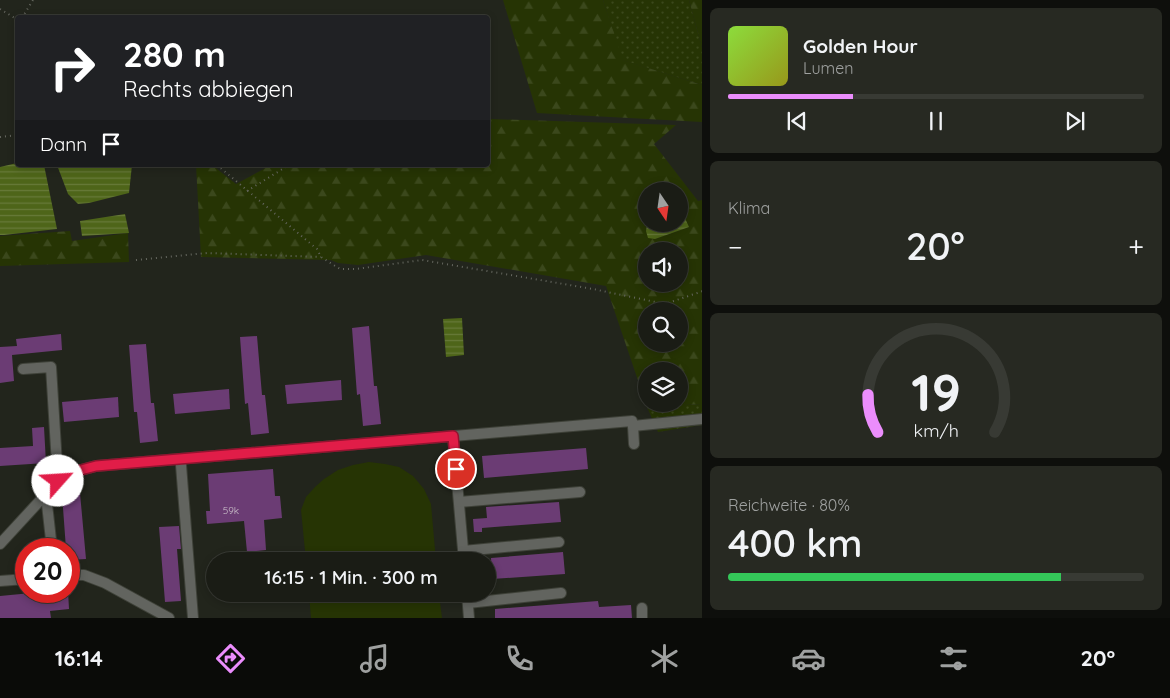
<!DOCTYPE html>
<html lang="de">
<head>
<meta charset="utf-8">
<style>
  :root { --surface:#1a1c15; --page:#272922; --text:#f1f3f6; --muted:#9fa1a0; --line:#383a34; --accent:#eb8dfc }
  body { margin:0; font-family:Quicksand,sans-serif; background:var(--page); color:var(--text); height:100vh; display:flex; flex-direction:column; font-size:19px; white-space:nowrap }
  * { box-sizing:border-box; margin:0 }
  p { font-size:16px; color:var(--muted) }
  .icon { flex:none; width:28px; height:28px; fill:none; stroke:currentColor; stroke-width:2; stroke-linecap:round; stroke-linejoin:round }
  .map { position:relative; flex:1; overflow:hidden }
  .details { display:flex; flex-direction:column; gap:8px; padding:8px; background:#0e0f0c; width:468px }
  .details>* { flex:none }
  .banner { position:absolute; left:15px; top:15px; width:475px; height:152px; border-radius:5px; box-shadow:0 2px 8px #0003,0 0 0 1px var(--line); background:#202124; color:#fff; overflow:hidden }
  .needle { width:32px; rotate:167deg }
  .buttons { position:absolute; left:638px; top:182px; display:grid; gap:10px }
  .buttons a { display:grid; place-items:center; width:50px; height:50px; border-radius:50%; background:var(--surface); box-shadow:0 2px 8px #0003,0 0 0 1px var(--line); font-size:25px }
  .speed { position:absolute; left:15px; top:538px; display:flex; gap:10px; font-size:25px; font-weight:700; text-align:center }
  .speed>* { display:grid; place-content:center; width:65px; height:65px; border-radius:50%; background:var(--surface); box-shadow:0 2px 8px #0003,0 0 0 1px var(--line); line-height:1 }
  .speed .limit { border:8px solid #d22; background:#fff; color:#111 }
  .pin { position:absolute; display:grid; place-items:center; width:42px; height:42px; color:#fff; margin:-21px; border:2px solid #fff; border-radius:50%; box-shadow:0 1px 5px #0007 }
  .me { position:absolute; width:55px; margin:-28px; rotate:64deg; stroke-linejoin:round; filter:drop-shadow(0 0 4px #0008) }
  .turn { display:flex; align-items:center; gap:18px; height:105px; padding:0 25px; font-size:22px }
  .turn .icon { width:65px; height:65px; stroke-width:2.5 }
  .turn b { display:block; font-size:35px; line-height:42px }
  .then { display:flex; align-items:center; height:48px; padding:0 25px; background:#0003; gap:10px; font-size:19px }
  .big { font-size:38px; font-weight:600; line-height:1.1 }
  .details .card { flex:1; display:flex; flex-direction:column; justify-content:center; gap:8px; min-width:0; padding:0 18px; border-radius:8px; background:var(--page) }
  .details .dial { align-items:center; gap:0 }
  .dial svg { height:130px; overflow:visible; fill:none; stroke:var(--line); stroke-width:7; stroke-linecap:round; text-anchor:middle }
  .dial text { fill:var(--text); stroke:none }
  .song { display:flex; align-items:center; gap:15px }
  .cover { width:60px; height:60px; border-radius:8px; background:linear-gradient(135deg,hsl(90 70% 55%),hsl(60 70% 35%)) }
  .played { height:5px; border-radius:2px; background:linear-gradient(90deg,var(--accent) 30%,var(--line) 30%) }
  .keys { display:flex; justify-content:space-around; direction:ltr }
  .heat { display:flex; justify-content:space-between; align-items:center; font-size:28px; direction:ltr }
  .charge { height:8px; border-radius:4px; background:linear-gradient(90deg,#34c759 80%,var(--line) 0) }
  .trip { position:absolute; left:206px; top:552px; width:290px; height:50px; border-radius:25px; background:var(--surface); box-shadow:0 2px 8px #0003,0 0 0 1px var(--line); font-weight:600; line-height:50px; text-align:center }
  .dock { display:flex; height:80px; justify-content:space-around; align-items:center; background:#0a0b08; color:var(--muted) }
  .dock .icon { width:35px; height:35px }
  .dock .active { color:var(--accent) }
  .dock b { font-size:22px; color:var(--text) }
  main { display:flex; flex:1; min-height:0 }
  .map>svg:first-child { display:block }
  .grass { fill:url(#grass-dots) }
  .forest { fill:url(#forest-firs); fill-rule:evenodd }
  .pitch { fill:#263404 }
  .water { fill:url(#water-rules) }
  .building { fill:#6b3c74 }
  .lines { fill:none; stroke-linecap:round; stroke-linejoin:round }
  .minor-casing { stroke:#3e4138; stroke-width:12 }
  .path { stroke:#65675f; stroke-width:2; stroke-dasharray:1 4; stroke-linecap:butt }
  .minor { stroke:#62645f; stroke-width:10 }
  .route-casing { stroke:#92132f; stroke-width:12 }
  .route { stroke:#e11d48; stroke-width:9 }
  .labels { text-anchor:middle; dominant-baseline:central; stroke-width:5; stroke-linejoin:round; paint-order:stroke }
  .number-label { font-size:10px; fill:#cabfc9 }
</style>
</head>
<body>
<main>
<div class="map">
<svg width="703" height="618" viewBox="0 0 703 618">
  <defs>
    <pattern id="grass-dots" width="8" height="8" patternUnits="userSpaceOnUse" patternTransform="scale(1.25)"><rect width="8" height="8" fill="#263404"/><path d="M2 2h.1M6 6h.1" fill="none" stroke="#3b481c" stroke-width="1.8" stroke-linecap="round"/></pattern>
    <pattern id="forest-firs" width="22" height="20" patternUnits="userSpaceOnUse" patternTransform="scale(1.25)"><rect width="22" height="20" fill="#263404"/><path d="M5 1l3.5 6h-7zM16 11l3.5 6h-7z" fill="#3b481c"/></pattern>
    <pattern id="water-rules" width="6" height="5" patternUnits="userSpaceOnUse" patternTransform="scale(1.25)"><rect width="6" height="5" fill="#4e6519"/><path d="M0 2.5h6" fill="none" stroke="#687b3a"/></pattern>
  </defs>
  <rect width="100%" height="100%" fill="#22251c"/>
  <g class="grass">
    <polygon points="603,0 689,0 702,48 702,85 622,60"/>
    <polygon points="702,404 702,425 658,432 647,407"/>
  </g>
  <g class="forest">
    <polygon points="503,0 603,0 623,60 702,85 702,122 537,113"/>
    <polygon points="689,0 702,0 702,48"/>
    <path d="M490,119l186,6 -22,19 44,57 4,-1v204l-55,3 -41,-121 -180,-31 -68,10 -20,-2 -7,-3 -130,-3 -5,-92h16l24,19 35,-19h217v-45zM646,191h33v14l10,22 -34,12 -9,-8zM646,251h33v33h-33zM646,311h33v33h-33zM646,371h33v33h-33z"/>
    <polygon points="70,231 72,241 128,233 129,262 0,266 0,236"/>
  </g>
  <g class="pitch">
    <polygon points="369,462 385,464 399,467 413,476 424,489 431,504 436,561 306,561 301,510 306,497 315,487 324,479 338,470 353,465"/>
    <polygon points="309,594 439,594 442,618 311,618"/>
  </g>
  <g class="water">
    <polygon points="17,163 18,165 44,165 57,229 4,235 0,235 0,167"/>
    <polygon points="57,165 132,165 129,193 89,203 78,204 68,194"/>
    <polygon points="679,205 689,227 655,239 648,238 646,231 647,224 679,224"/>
    <polygon points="125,214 129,233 82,236 80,221"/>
    <polygon points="462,318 464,355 446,357 443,319"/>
  </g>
  <g class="building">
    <polygon points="369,326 374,386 377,386 381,424 363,426 360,394 357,395 352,328"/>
    <polygon points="61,334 62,350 12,355 14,381 0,383 0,347 17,346 16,339"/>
    <polygon points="257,336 262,395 265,395 269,433 251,435 248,403 245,404 240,337"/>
    <polygon points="146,344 151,403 154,403 158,441 140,443 137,412 134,412 129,345"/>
    <polygon points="341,380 342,400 287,404 285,385"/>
    <polygon points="229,389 230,409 175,414 173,394"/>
    <polygon points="118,397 119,417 64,422 62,402"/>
    <polygon points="44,427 46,463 0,466 0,448 33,446 32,428"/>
    <polygon points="586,448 588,469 484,478 482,456"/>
    <polygon points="273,469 275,496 280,496 282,518 264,520 266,550 247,552 244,521 207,524 206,511 210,511 208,474"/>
    <polygon points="80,493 86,559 69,560 69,549 66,549 62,494"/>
    <polygon points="559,502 561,522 482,528 482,532 474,532 473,519 487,518 486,507"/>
    <polygon points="179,526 181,549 177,549 181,601 165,602 159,527"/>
    <polygon points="563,552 565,574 492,579 491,558"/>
    <polygon points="52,591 68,591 69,609 50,611 51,618 0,618 0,596"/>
    <polygon points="598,601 599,607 631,605 632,618 495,618 495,609"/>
  </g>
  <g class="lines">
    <defs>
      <g id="minor">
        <polyline points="23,369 51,367 58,481"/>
        <polyline points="633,426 634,444"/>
        <polyline points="453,436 464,561"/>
        <polyline points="181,465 193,618"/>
        <polyline points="46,495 52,549"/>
        <polyline points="459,502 580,492"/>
        <polyline points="0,544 58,481 77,471 96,466 632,421 633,426 703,419"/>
        <polyline points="463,551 559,542"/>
        <polyline points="69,575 84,575 105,583 169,618"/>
        <polyline points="0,581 26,579"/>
        <polyline points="467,594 469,618"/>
        <polyline points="468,603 561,593"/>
        <polyline points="642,608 642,618"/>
      </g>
    </defs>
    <use href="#minor" class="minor-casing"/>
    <g class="path">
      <polyline points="0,9 18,20"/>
      <polyline points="22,18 33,0"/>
      <polyline points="0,137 18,135"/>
      <polyline points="217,165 317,249 321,257 340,269 356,269 422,260 593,289 665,304 703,291"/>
      <polyline points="247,191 289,165"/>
      <polyline points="136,260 207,253 321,257"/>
    </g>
    <use href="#minor" class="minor"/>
  </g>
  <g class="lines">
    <defs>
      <polyline id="route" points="58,481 77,471 96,466 453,436 456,469"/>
    </defs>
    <use href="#route" class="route-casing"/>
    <use href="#route" class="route"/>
  </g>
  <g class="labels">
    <g class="number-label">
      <text x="231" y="510">59k</text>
    </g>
  </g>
</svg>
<div class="buttons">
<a><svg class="needle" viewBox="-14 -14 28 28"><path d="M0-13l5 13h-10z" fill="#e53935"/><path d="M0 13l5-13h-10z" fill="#9fa1a0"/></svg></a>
<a><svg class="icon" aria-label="sound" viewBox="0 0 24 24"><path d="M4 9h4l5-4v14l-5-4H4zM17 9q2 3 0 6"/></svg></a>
<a><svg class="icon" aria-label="search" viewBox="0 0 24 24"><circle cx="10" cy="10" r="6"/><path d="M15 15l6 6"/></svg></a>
<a><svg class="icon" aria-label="layers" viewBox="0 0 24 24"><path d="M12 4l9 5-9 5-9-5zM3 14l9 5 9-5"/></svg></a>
</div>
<div class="speed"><div class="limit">20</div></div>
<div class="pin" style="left:456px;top:469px;background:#d93025"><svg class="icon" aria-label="arrive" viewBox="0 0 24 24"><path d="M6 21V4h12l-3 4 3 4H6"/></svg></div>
<svg class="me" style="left:58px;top:481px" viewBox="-20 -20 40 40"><circle r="19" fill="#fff"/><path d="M0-13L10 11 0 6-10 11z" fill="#e11d48"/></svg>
<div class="trip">16:15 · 1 Min. · 300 m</div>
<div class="banner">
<div class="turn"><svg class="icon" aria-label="right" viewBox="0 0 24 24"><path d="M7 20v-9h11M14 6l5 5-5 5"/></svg><div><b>280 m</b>Rechts abbiegen</div></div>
<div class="then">Dann<svg class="icon" aria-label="arrive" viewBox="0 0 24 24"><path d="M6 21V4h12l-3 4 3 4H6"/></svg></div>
</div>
</div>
<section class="details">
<div class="card">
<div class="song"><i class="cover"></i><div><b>Golden Hour</b><p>Lumen</p></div></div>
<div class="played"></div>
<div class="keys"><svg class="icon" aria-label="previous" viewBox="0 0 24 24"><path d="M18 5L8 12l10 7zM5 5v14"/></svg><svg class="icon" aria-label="pause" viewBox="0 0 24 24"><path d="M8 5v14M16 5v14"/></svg><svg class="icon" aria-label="next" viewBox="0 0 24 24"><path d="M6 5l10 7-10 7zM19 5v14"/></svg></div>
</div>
<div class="card"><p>Klima</p>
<div class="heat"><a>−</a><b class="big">20°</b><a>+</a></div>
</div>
<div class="card dial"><svg viewBox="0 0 100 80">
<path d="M14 69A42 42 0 1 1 86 69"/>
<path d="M14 69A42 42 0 0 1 8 46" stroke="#eb8dfc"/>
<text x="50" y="56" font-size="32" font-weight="700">19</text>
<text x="50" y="72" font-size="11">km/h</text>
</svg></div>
<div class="card"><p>Reichweite · 80%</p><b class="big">400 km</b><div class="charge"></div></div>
</section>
</main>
<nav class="dock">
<b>16:14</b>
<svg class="icon active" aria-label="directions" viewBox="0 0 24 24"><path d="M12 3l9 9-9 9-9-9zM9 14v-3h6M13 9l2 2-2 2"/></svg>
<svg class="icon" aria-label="music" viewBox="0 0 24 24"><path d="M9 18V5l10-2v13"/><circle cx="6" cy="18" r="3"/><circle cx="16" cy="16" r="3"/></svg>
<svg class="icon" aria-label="phone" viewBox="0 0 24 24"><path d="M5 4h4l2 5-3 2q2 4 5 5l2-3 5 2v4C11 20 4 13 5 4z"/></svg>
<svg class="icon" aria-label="climate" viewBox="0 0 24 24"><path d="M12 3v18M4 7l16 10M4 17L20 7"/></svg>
<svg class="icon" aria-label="car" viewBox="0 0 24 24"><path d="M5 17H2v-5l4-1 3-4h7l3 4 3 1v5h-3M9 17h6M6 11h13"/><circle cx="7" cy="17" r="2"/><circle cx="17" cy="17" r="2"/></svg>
<svg class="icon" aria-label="filters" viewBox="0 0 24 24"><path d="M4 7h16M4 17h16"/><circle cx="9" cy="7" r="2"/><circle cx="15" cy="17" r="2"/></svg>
<b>20°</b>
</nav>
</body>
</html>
